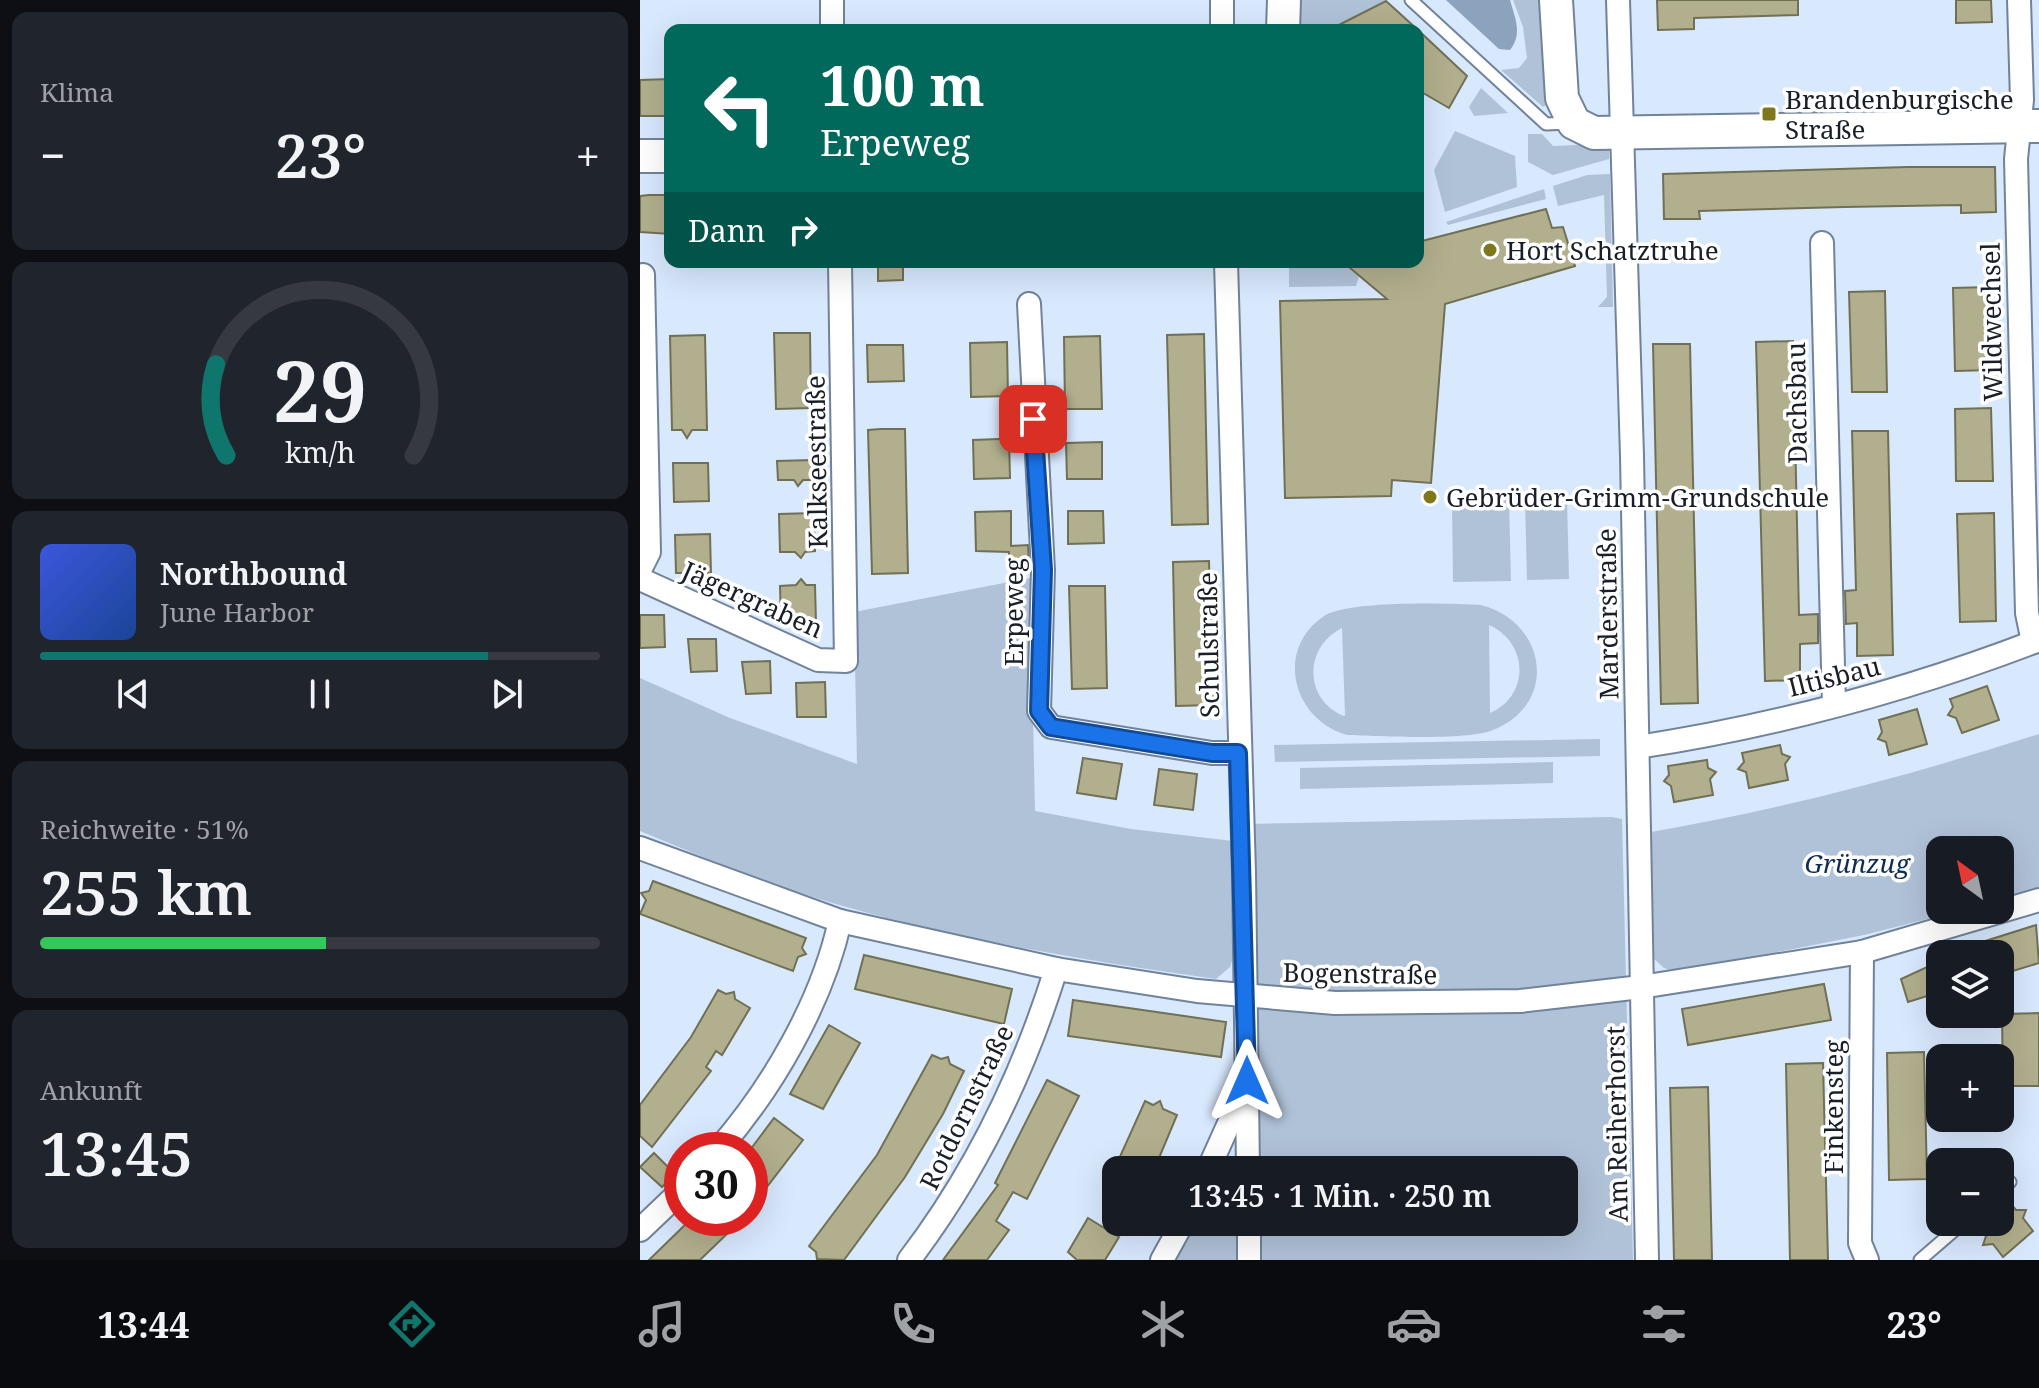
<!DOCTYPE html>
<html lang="de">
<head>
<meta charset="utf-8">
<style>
  :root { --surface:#171b24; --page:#20242c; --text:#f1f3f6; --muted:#9ea1a6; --line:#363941; --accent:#0f766e }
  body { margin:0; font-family:"Noto Serif",serif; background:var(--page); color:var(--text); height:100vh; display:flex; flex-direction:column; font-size:30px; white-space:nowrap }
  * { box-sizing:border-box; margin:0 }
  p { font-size:26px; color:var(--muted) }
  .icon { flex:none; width:44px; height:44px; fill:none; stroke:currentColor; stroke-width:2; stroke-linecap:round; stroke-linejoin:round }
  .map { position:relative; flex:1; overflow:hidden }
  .side { display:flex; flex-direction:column; gap:12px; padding:12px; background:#0d0f14; width:640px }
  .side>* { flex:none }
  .hud { position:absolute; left:24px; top:24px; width:760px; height:244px; border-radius:16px; box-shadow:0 8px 32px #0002; background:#00695c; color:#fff; overflow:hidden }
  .needle { width:52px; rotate:327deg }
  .controls { position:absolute; left:1286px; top:836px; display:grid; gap:16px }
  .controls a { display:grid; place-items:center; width:88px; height:88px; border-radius:16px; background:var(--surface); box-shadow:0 8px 32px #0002; font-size:40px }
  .speed { position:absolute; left:24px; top:1132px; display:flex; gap:16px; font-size:40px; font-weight:700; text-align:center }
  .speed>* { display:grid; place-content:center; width:104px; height:104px; border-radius:50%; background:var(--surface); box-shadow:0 8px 32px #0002; line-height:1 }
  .speed .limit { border:12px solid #d22; background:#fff; color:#111 }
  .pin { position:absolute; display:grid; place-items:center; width:68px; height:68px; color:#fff; margin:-34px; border-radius:16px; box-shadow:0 4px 12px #0006 }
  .me { position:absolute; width:88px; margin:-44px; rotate:0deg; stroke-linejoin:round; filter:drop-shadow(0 0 6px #0008) }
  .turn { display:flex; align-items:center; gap:28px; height:168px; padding:0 24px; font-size:36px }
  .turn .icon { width:104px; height:104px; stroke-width:2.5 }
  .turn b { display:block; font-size:56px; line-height:68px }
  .then { display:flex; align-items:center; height:76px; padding:0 24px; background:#0003; gap:16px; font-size:30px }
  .big { font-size:60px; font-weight:600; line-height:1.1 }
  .side .widget { flex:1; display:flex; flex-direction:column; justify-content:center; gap:12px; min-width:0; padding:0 28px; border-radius:16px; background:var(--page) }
  .side .dial { align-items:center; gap:0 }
  .dial svg { height:208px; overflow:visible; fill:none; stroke:var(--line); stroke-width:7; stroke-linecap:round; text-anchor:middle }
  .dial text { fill:var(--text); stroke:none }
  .song { display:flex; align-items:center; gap:24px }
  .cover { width:96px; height:96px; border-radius:12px; background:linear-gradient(135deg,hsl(230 70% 55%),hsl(220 70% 35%)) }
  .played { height:8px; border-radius:4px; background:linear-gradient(90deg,var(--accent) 80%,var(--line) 80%) }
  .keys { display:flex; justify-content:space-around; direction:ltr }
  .heat { display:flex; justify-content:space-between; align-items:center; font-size:44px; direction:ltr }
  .charge { height:12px; border-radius:6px; background:linear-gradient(90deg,#34c759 51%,var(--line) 0) }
  .trip { position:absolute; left:462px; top:1156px; width:476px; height:80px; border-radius:16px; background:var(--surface); box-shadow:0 8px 32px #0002; font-weight:600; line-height:80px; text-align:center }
  .dock { display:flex; height:128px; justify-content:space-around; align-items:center; background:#090b0e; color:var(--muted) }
  .dock .icon { width:56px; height:56px }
  .dock .current { color:var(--accent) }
  .dock b { font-size:36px; color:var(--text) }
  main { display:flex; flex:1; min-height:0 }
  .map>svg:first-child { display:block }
  .green { fill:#b0c2d8; fill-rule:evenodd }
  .water { fill:#8ca2bd }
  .building { fill:#b1af8d; stroke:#717054; stroke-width:2 }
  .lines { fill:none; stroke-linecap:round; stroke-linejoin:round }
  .lane-casing { stroke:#71839a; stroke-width:15 }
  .street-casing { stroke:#71839a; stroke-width:26 }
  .secondary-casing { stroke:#71839a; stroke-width:36 }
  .lane { stroke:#fff; stroke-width:11 }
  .street { stroke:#fff; stroke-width:22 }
  .secondary { stroke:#fff; stroke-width:32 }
  .route-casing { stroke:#114b97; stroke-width:20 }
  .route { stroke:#1a73e8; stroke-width:14 }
  .poi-dot { fill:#7f771b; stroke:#fff; stroke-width:3 }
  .labels { text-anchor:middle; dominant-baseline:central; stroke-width:7; stroke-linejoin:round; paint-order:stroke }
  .poi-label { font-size:26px; fill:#181f28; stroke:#fff; text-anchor:start }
  .street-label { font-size:26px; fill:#181f28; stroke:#fff }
  .park-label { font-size:26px; font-style:italic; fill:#0d2d52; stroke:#fff }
</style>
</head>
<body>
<main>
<section class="side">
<div class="widget"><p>Klima</p>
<div class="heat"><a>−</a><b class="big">23°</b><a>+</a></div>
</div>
<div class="widget dial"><svg viewBox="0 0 100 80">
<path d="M14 69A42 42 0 1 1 86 69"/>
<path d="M14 69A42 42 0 0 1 10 34" stroke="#0f766e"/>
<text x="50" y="56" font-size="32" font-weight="700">29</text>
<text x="50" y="72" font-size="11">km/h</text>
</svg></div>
<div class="widget">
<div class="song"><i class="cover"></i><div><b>Northbound</b><p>June Harbor</p></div></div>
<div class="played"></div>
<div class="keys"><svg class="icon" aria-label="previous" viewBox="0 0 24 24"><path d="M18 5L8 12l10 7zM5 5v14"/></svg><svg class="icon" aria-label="pause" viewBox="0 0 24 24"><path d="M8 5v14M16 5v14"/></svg><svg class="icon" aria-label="next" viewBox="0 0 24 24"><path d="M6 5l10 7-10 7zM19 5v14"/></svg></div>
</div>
<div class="widget"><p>Reichweite · 51%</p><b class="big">255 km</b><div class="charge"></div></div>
<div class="widget"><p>Ankunft</p><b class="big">13:45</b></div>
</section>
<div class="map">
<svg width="1399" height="1260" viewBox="0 0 1399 1260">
  <rect width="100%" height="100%" fill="#d8e8fd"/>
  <g class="green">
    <polygon points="661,0 746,0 689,30 654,30"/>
    <polygon points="873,0 902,0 910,103 903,107 861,70 879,68 887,58 883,27"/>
    <polygon points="841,88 868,113 834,116 829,107"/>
    <polygon points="815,131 875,156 877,187 805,212 794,170"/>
    <polygon points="888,134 902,134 913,146 960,144 969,150 969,159 913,175 888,162"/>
    <polygon points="970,174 973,307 958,307 967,297 964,195 918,206 913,186 947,175"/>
    <polygon points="904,189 906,199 808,225 806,222"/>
    <polygon points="649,262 703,262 719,276 716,286 649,287"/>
    <polygon points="885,498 927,498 929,579 887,580"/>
    <polygon points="869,499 871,581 813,582 812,500"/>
    <path d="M390,578l5,233 96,18 102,12 2,110 -5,16 -14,12c-135,-19 -269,-41 -400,-81 -59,-18 -118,-43 -176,-67v-153l90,40 127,46 -3,-152z"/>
    <path d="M841,605c66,17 78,99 12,125 -28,11 -113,6 -146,5 -54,-15 -73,-85 -23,-119 23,-16 127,-13 157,-11zM849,625c39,17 42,70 1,88zM702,628l3,87 -1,1c-41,-17 -40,-69 -2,-88z"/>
    <path d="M1399,734v156l-39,10v-50h-60v60h23l-99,25 -188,37 -12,-4 -11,-10 -7,-125c134,-23 263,-57 393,-99z"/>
    <polygon points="960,739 960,756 635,762 634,745"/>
    <polygon points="913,762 913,783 660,789 660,768"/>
    <polygon points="972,817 982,819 993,1260 621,1260 620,1222 924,1222 924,1170 618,1170 609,824"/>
    <polygon points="556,1222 601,1222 602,1260 535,1260"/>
  </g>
  <path class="water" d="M806,0h64c5,18 13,34 0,50l-11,-1z"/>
  <g class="building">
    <polygon points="1017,0 1158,0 1158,15 1054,18 1054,29 1018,30"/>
    <polygon points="1316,0 1351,0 1352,22 1316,23"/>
    <polygon points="746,1 778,30 689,30"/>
    <polygon points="778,30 827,76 809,108 778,90"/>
    <polygon points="30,79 30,116 0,116 0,80"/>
    <polygon points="1268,167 1355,167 1356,212 1321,213 1321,205 1204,207 1059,211 1060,219 1024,219 1023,174"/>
    <polygon points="9,195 30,195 30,234 0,232 0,196"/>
    <polygon points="906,209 912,228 923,227 935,266 805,304 791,483 752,480 751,496 645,498 640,301 747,299 703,262 778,262 778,242"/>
    <polygon points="238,262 263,262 263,280 238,281"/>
    <polygon points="1349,287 1349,308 1346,308 1351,370 1315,371 1313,288"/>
    <polygon points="1245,291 1247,392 1212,392 1209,292"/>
    <polygon points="134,333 170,333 171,408 136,409"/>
    <polygon points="564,334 568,524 532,525 527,335"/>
    <polygon points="65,335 67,430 52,430 47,438 42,430 32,430 30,336"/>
    <polygon points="460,336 462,409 425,409 424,337"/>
    <polygon points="1153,341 1159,615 1178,614 1178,643 1160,644 1160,680 1125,681 1116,342"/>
    <polygon points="367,342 368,396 331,397 330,343"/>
    <polygon points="1013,344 1050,344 1058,703 1021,704"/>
    <polygon points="227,345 263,345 264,381 228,382"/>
    <polygon points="1351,408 1353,481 1316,481 1315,409"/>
    <polygon points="241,429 265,429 268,573 232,574 228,430"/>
    <polygon points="1212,431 1248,431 1253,655 1217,656 1217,623 1206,624 1205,591 1216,590"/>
    <polygon points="359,439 369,439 370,478 334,479 333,440"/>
    <polygon points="462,442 462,479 427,479 426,443"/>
    <polygon points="172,460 173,480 163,480 158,486 154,480 138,480 137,461"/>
    <polygon points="33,463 68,463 69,501 34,502"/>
    <polygon points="371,511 371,546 388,545 389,565 369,565 369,552 336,551 335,512"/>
    <polygon points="428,511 463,511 464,543 428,544"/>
    <polygon points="174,513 175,551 165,552 161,558 155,552 140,552 139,514"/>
    <polygon points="1354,513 1356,621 1320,622 1317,514"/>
    <polygon points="70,534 71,573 55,573 50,580 45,573 36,573 35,535"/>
    <polygon points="569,561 573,705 536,706 533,562"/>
    <polygon points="161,579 166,585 175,585 176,623 167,623 162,629 157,624 141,624 140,586 156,585"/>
    <polygon points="429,586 465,586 467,688 432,689"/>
    <polygon points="0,615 24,615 25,647 0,648"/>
    <polygon points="48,639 76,639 77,671 51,672"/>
    <polygon points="130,661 131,693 106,694 102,662"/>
    <polygon points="185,682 186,717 157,717 156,683"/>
    <polygon points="1347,686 1359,720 1322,733 1316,718 1308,715 1313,707 1310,699"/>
    <polygon points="1277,709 1287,744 1249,755 1246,742 1238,739 1242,732 1239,720"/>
    <polygon points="1140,745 1142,754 1150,757 1145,764 1148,780 1109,788 1106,772 1098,769 1104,762 1102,753"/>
    <polygon points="443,758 482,764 476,799 437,793"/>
    <polygon points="1067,760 1068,768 1076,772 1070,779 1073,795 1034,802 1031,786 1024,781 1029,775 1028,766"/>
    <polygon points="519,769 557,774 553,810 514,805"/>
    <polygon points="13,881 166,938 162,948 166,954 158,957 153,971 0,914 6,900 1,893 9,891"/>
    <polygon points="1396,925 1399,963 1360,975 1360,954 1321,954 1320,949"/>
    <polygon points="224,955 372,989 364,1024 215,989"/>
    <polygon points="1300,961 1300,992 1268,1002 1261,979"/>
    <polygon points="1184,984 1191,1020 1048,1045 1042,1009"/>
    <polygon points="78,990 86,994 94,992 95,999 110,1008 82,1055 76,1051 66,1067 71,1071 12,1147 0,1136 0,1105 51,1037"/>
    <polygon points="433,1000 586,1022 581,1057 428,1036"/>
    <polygon points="1399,1013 1399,1086 1363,1086 1362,1014"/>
    <polygon points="189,1025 220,1043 183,1109 150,1094"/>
    <polygon points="1284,1052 1287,1179 1249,1180 1247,1053"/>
    <polygon points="292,1055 301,1059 308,1057 310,1064 324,1071 303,1114 265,1177 204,1260 177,1259 176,1252 169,1246 237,1155"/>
    <polygon points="1183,1063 1188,1260 1150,1260 1146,1064"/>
    <polygon points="407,1080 439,1096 387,1199 373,1192 356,1221 369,1230 347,1260 303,1260 358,1185 355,1183"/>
    <polygon points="1068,1087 1072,1260 1034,1260 1030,1088"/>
    <polygon points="505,1101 513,1105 520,1101 523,1109 537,1115 514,1170 474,1170"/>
    <polygon points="134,1118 163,1140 110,1209 110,1150"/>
    <polygon points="14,1153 35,1174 22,1187 0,1167"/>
    <polygon points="1370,1203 1376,1210 1386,1210 1383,1218 1393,1231 1363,1257 1353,1244 1343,1245 1346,1236 1334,1222 1360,1222 1360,1212"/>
    <polygon points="52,1218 82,1218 92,1229 60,1260 9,1260"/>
    <polygon points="448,1218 479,1237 465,1260 437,1260 428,1252"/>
  </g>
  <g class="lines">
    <defs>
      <g id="lane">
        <polyline points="771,0 906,124 930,123"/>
        <polyline points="1360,1191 1370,1182"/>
        <polyline points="1280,1260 1324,1222"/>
      </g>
      <g id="street">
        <polyline points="192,0 192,30"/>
        <polyline points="582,0 582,30"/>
        <polyline points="978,0 992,456 1007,1260"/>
        <polyline points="1379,0 1382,100 1376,159 1387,613 1393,642"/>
        <polyline points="1182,243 1194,705"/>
        <polyline points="586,262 604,873 608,1170"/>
        <polyline points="389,304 403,570 399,711 411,727 572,753 598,753"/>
        <polyline points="0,570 9,552 3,275"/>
        <polyline points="0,579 178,660 206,661 200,262"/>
        <path d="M998,747c137,-21 271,-57 401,-107"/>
        <polyline points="0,848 200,921 416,969 557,991 695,1003 880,1001 1001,987 1222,952 1399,900"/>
        <polyline points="1222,952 1220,1243 1227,1260"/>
        <path d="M78,1150c55,-63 104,-148 122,-229"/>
        <polyline points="568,1170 595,1110 607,1109"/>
        <polyline points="609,1222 609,1260"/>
        <polyline points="0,1230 42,1190"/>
        <path d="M269,1260c67,-88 114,-185 147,-291"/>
        <polyline points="522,1260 543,1222"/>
      </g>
      <g id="secondary">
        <polyline points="916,0 922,98 934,123 954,133 1399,126"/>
        <polyline points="643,30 644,0"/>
        <polyline points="0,156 30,156"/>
      </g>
    </defs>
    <use href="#lane" class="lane-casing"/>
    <use href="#street" class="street-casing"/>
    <use href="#secondary" class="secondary-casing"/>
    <use href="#lane" class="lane"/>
    <use href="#street" class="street"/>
    <use href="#secondary" class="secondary"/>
  </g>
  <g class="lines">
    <defs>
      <polyline id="route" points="393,419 403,570 399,711 411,727 572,753 598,753 607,1081"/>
    </defs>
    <use href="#route" class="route-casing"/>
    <use href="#route" class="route"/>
  </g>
  <g class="poi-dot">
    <rect x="1121" y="106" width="16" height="16" rx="4"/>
    <circle cx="850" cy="250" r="8"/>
    <circle cx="790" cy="497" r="8"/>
  </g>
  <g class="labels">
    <g class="poi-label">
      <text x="1145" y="99">Brandenburgische<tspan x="1145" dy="30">Straße</tspan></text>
      <text x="866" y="250">Hort Schatztruhe</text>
      <text x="806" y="497">Gebrüder-Grimm-Grundschule</text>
    </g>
    <g class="street-label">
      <text transform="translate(1351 322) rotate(-91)">Wildwechsel</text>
      <text transform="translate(1156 403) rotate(-91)">Dachsbau</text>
      <text transform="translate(176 462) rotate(-91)">Kalkseestraße</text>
      <text transform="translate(113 599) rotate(24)">Jägergraben</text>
      <text transform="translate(373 612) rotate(-90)">Erpeweg</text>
      <text transform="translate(967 614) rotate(-91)">Marderstraße</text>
      <text transform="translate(568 645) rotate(-91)">Schulstraße</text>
      <text transform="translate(1194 676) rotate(-14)">Iltisbau</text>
      <text transform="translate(720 973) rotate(1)">Bogenstraße</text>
      <text transform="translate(326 1107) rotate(-64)">Rotdornstraße</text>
      <text transform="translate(1193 1107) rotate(-90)">Finkensteg</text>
      <text transform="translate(976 1124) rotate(-91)">Am Reiherhorst</text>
    </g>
    <g class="park-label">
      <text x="1217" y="863">Grünzug</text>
    </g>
  </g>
</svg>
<div class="controls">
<a><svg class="needle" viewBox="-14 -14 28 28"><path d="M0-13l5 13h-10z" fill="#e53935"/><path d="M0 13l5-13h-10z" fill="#9ea1a6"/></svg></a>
<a><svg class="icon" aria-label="layers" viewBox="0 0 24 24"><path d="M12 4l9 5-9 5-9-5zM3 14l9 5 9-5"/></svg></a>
<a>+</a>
<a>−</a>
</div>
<div class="speed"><div class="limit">30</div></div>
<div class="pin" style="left:393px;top:419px;background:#d93025"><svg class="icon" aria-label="arrive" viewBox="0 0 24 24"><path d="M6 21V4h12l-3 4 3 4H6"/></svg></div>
<svg class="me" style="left:607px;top:1081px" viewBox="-20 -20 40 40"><path d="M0-17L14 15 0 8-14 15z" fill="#1a73e8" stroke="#fff" stroke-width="4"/></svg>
<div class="trip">13:45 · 1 Min. · 250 m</div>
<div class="hud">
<div class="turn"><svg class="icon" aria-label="left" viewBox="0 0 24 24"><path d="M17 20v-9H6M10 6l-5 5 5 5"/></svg><div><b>100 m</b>Erpeweg</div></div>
<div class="then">Dann<svg class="icon" aria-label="right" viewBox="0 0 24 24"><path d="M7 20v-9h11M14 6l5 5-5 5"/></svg></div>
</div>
</div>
</main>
<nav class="dock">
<b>13:44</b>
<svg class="icon current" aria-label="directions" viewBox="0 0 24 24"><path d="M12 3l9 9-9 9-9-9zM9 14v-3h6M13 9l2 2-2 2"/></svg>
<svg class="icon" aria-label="music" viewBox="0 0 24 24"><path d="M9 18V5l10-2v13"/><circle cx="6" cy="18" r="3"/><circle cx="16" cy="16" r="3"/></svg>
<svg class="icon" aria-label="phone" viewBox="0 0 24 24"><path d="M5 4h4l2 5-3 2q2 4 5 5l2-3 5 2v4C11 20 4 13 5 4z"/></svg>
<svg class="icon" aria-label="climate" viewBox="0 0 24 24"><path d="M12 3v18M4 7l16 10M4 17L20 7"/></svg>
<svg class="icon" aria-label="car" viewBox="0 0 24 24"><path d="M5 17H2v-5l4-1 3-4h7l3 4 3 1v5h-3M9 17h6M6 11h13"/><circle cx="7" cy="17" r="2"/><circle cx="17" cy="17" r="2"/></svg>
<svg class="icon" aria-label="filters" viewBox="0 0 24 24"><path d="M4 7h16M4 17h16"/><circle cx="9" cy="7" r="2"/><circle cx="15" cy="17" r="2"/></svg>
<b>23°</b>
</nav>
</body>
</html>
